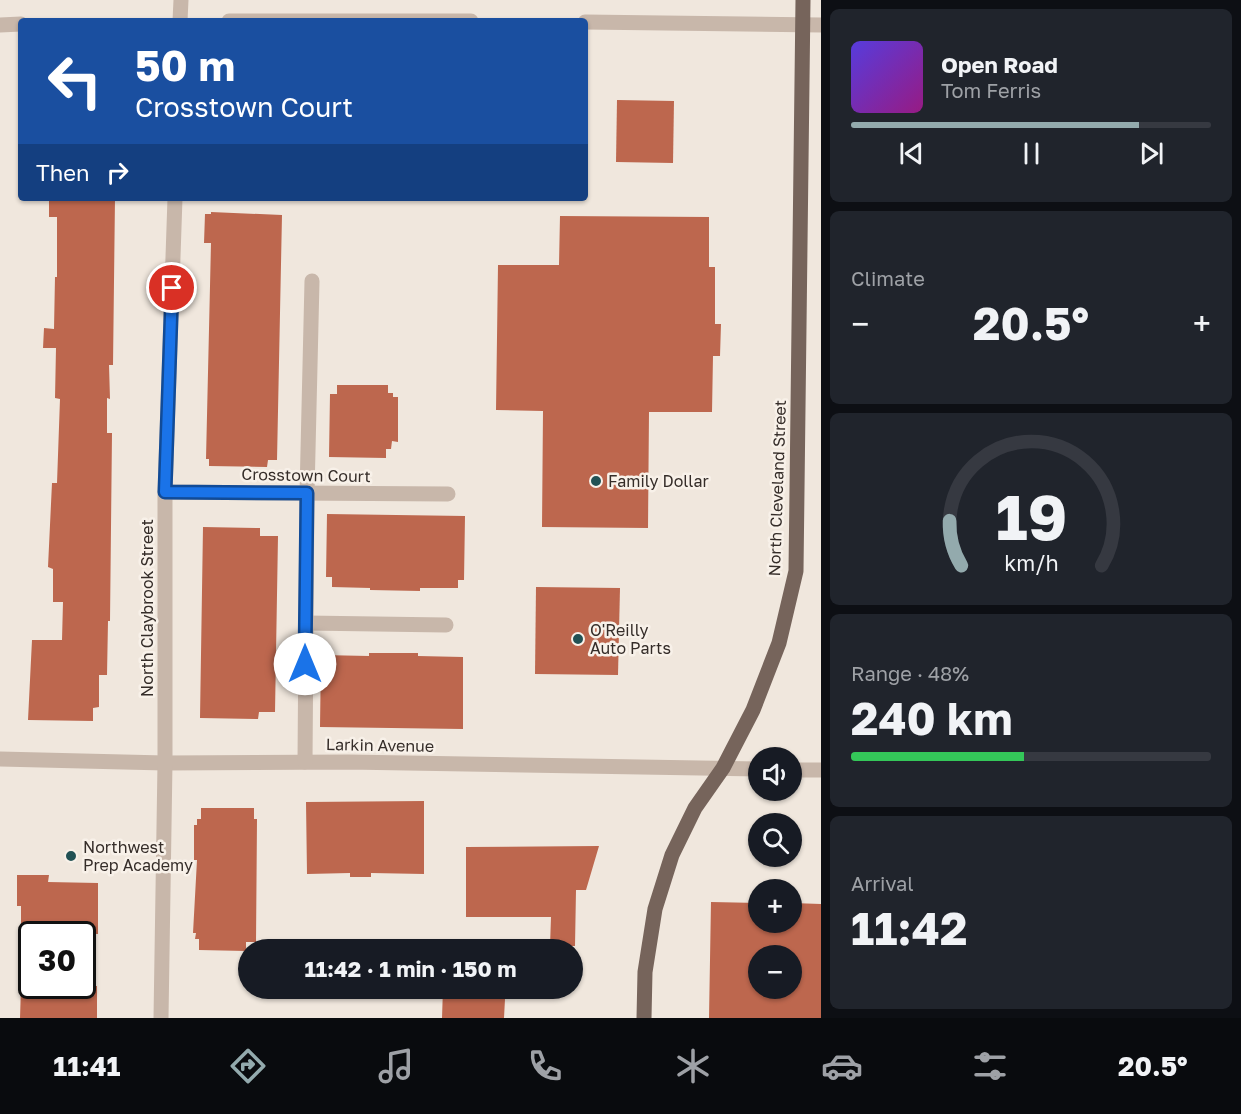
<!DOCTYPE html>
<html lang="en">
<head>
<meta charset="utf-8">
<style>
  :root { --surface:#171b24; --page:#20242c; --text:#f1f3f6; --muted:#9ea1a6; --line:#363941; --accent:#93aaad }
  body { margin:0; font-family:"Golos Text",sans-serif; background:var(--page); color:var(--text); height:100vh; display:flex; flex-direction:column; font-size:22px; white-space:nowrap }
  * { box-sizing:border-box; margin:0 }
  p { font-size:20px; color:var(--muted) }
  .icon { flex:none; width:33px; height:33px; fill:none; stroke:currentColor; stroke-width:2; stroke-linecap:round; stroke-linejoin:round }
  .map { position:relative; flex:1; overflow:hidden }
  .details { display:flex; flex-direction:column; gap:9px; padding:9px; background:#0d0f14; width:420px }
  .details>* { flex:none }
  .hud { position:absolute; left:18px; top:18px; width:570px; height:183px; border-radius:6px; box-shadow:0 2px 4px #0004; background:#1a4fa0; color:#fff; overflow:hidden }
  .tools { position:absolute; left:748px; top:747px; display:grid; gap:12px }
  .tools a { display:grid; place-items:center; width:54px; height:54px; border-radius:50%; background:var(--surface); box-shadow:0 2px 4px #0004; font-size:30px }
  .speed { position:absolute; left:18px; top:921px; display:flex; gap:12px; font-size:30px; font-weight:700; text-align:center }
  .speed>* { display:grid; place-content:center; width:78px; height:78px; border-radius:50%; background:var(--surface); box-shadow:0 2px 4px #0004; line-height:1 }
  .speed .limit { border:3px solid #111; border-radius:9px; background:#fff; color:#111 }
  .pin { position:absolute; display:grid; place-items:center; width:51px; height:51px; color:#fff; margin:-26px; border:3px solid #fff; border-radius:50%; box-shadow:0 2px 6px #0007 }
  .me { position:absolute; width:66px; margin:-33px; rotate:0deg; stroke-linejoin:round; filter:drop-shadow(0 0 4px #0008) }
  .turn { display:flex; align-items:center; gap:21px; height:126px; padding:0 18px; font-size:27px }
  .turn .icon { width:78px; height:78px; stroke-width:2.5 }
  .turn b { display:block; font-size:42px; line-height:51px }
  .then { display:flex; align-items:center; height:57px; padding:0 18px; background:#0003; gap:12px; font-size:22px }
  .big { font-size:45px; font-weight:700; line-height:1.1 }
  .details .tile { flex:1; display:flex; flex-direction:column; justify-content:center; gap:9px; min-width:0; padding:0 21px; border-radius:9px; background:var(--page) }
  .details .dial { align-items:center; gap:0 }
  .dial svg { height:156px; overflow:visible; fill:none; stroke:var(--line); stroke-width:7; stroke-linecap:round; text-anchor:middle }
  .dial text { fill:var(--text); stroke:none }
  .song { display:flex; align-items:center; gap:18px }
  .cover { width:72px; height:72px; border-radius:9px; background:linear-gradient(135deg,hsl(250 70% 55%),hsl(310 70% 35%)) }
  .played { height:6px; border-radius:3px; background:linear-gradient(90deg,var(--accent) 80%,var(--line) 80%) }
  .keys { display:flex; justify-content:space-around; direction:ltr }
  .heat { display:flex; justify-content:space-between; align-items:center; font-size:33px; direction:ltr }
  .charge { height:9px; border-radius:4px; background:linear-gradient(90deg,#34c759 48%,var(--line) 0) }
  .trip { position:absolute; left:238px; top:939px; width:345px; height:60px; border-radius:30px; background:var(--surface); box-shadow:0 2px 4px #0004; font-weight:700; line-height:60px; text-align:center }
  .tabs { display:flex; height:96px; justify-content:space-around; align-items:center; background:#090b0e; color:var(--muted) }
  .tabs .icon { width:42px; height:42px }
  .tabs .selected { color:var(--accent) }
  .tabs b { font-size:27px; color:var(--text) }
  main { display:flex; flex:1; min-height:0 }
  .map>svg:first-child { display:block }
  .building { fill:#bd674e; fill-rule:evenodd }
  .lines { fill:none; stroke-linecap:round; stroke-linejoin:round }
  .minor { stroke:#c8b7aa; stroke-width:15 }
  .major { stroke:#76645b; stroke-width:15 }
  .route-casing { stroke:#114b97; stroke-width:15 }
  .route { stroke:#1a73e8; stroke-width:10 }
  .poi-dot { fill:#215154; stroke:#f8f1e9; stroke-width:2 }
  .labels { text-anchor:middle; dominant-baseline:central; stroke-width:5; stroke-linejoin:round; paint-order:stroke }
  .street-label { font-size:16px; fill:#352d29; stroke:#f8f1e9 }
  .poi-label { font-size:16px; fill:#352d29; stroke:#f8f1e9; text-anchor:start }
</style>
</head>
<body>
<main>
<div class="map">
<svg width="821" height="1018" viewBox="0 0 821 1018">
  <rect width="100%" height="100%" fill="#f0e7dd"/>
  <g class="building">
    <polygon points="617,100 674,101 673,163 616,162"/>
    <polygon points="49,198 115,198 113,365 109,365 110,399 107,398 107,433 112,433 110,621 108,621 107,675 99,675 99,707 93,708 93,721 28,720 32,640 62,640 63,602 53,602 53,569 48,567 52,483 57,483 60,399 55,398 56,348 43,348 44,328 54,329 55,277 57,277 57,217 49,217"/>
    <polygon points="211,212 282,215 277,460 268,460 267,467 209,466 209,459 206,459 211,243 204,243 205,214 211,214"/>
    <polygon points="560,216 709,217 709,267 715,267 715,324 721,324 720,356 713,356 712,412 649,412 648,528 542,527 543,411 496,410 498,265 559,265"/>
    <polygon points="337,385 388,385 388,393 393,393 393,397 398,397 398,442 392,441 391,449 386,449 386,458 329,457 330,394 337,394"/>
    <polygon points="327,514 465,516 464,580 458,580 458,588 420,588 420,591 370,590 370,588 332,587 332,577 326,577"/>
    <polygon points="203,527 260,528 260,536 278,536 275,712 259,712 258,719 200,718"/>
    <polygon points="536,587 620,588 618,675 535,674"/>
    <polygon points="369,653 418,653 418,656 463,657 463,729 320,727 321,655 369,656"/>
    <polygon points="424,801 424,874 371,873 371,877 350,877 350,873 307,874 306,802"/>
    <polygon points="201,808 254,808 254,819 257,819 256,942 246,942 246,951 199,950 199,939 195,939 196,933 193,933 197,860 194,860 194,825 197,825 197,819 201,819"/>
    <polygon points="599,846 586,890 576,890 575,946 550,946 551,917 466,917 466,847"/>
    <polygon points="17,875 49,875 48,882 98,883 98,934 21,934 21,906 17,906"/>
    <path d="M711,902l48,1v19h33v-19l29,1v114h-112zM759,956h33v32h-33z"/>
    <polygon points="21,986 97,986 97,1018 20,1018"/>
    <polygon points="443,988 470,988 470,997 505,999 504,1018 442,1018"/>
  </g>
  <g class="lines">
    <g class="minor">
      <polyline points="180,21 181,0"/>
      <polyline points="229,21 471,21"/>
      <polyline points="585,22 821,25"/>
      <polyline points="0,25 21,24"/>
      <polyline points="165,492 448,494"/>
      <polyline points="306,623 446,625"/>
      <polyline points="0,759 165,763 348,762 759,769"/>
      <polyline points="305,762 307,493 312,281"/>
      <polyline points="792,770 821,770"/>
      <polyline points="161,1018 165,763 165,492 175,198"/>
    </g>
    <polyline class="major" points="644,1018 645,972 655,909 672,855 695,808 723,768 753,710 779,643 796,571 803,0"/>
  </g>
  <g class="lines">
    <defs>
      <polyline id="route" points="172,288 165,492 307,493 305,664"/>
    </defs>
    <use href="#route" class="route-casing"/>
    <use href="#route" class="route"/>
  </g>
  <g class="poi-dot">
    <circle cx="596" cy="481" r="6"/>
    <circle cx="578" cy="639" r="6"/>
    <circle cx="71" cy="856" r="6"/>
  </g>
  <g class="labels">
    <g class="street-label">
      <text transform="translate(306 475) rotate(1)">Crosstown Court</text>
      <text transform="translate(777 488) rotate(-88)">North Cleveland Street</text>
      <text transform="translate(147 608) rotate(-90)">North Claybrook Street</text>
      <text transform="translate(380 745) rotate(1)">Larkin Avenue</text>
    </g>
    <g class="poi-label">
      <text x="608" y="481">Family Dollar</text>
      <text x="590" y="630">O'Reilly<tspan x="590" dy="18">Auto Parts</tspan></text>
      <text x="83" y="847">Northwest<tspan x="83" dy="18">Prep Academy</tspan></text>
    </g>
  </g>
</svg>
<div class="tools">
<a><svg class="icon" aria-label="sound" viewBox="0 0 24 24"><path d="M4 9h4l5-4v14l-5-4H4zM17 9q2 3 0 6"/></svg></a>
<a><svg class="icon" aria-label="search" viewBox="0 0 24 24"><circle cx="10" cy="10" r="6"/><path d="M15 15l6 6"/></svg></a>
<a>+</a>
<a>−</a>
</div>
<div class="speed"><div class="limit">30</div></div>
<div class="pin" style="left:172px;top:288px;background:#d93025"><svg class="icon" aria-label="arrive" viewBox="0 0 24 24"><path d="M6 21V4h12l-3 4 3 4H6"/></svg></div>
<svg class="me" style="left:305px;top:664px" viewBox="-20 -20 40 40"><circle r="19" fill="#fff"/><path d="M0-13L10 11 0 6-10 11z" fill="#1a73e8"/></svg>
<div class="trip">11:42 · 1 min · 150 m</div>
<div class="hud">
<div class="turn"><svg class="icon" aria-label="left" viewBox="0 0 24 24"><path d="M17 20v-9H6M10 6l-5 5 5 5"/></svg><div><b>50 m</b>Crosstown Court</div></div>
<div class="then">Then<svg class="icon" aria-label="right" viewBox="0 0 24 24"><path d="M7 20v-9h11M14 6l5 5-5 5"/></svg></div>
</div>
</div>
<section class="details">
<div class="tile">
<div class="song"><i class="cover"></i><div><b>Open Road</b><p>Tom Ferris</p></div></div>
<div class="played"></div>
<div class="keys"><svg class="icon" aria-label="previous" viewBox="0 0 24 24"><path d="M18 5L8 12l10 7zM5 5v14"/></svg><svg class="icon" aria-label="pause" viewBox="0 0 24 24"><path d="M8 5v14M16 5v14"/></svg><svg class="icon" aria-label="next" viewBox="0 0 24 24"><path d="M6 5l10 7-10 7zM19 5v14"/></svg></div>
</div>
<div class="tile"><p>Climate</p>
<div class="heat"><a>−</a><b class="big">20.5°</b><a>+</a></div>
</div>
<div class="tile dial"><svg viewBox="0 0 100 80">
<path d="M14 69A42 42 0 1 1 86 69"/>
<path d="M14 69A42 42 0 0 1 8 46" stroke="#93aaad"/>
<text x="50" y="56" font-size="32" font-weight="700">19</text>
<text x="50" y="72" font-size="11">km/h</text>
</svg></div>
<div class="tile"><p>Range · 48%</p><b class="big">240 km</b><div class="charge"></div></div>
<div class="tile"><p>Arrival</p><b class="big">11:42</b></div>
</section>
</main>
<nav class="tabs">
<b>11:41</b>
<svg class="icon selected" aria-label="directions" viewBox="0 0 24 24"><path d="M12 3l9 9-9 9-9-9zM9 14v-3h6M13 9l2 2-2 2"/></svg>
<svg class="icon" aria-label="music" viewBox="0 0 24 24"><path d="M9 18V5l10-2v13"/><circle cx="6" cy="18" r="3"/><circle cx="16" cy="16" r="3"/></svg>
<svg class="icon" aria-label="phone" viewBox="0 0 24 24"><path d="M5 4h4l2 5-3 2q2 4 5 5l2-3 5 2v4C11 20 4 13 5 4z"/></svg>
<svg class="icon" aria-label="climate" viewBox="0 0 24 24"><path d="M12 3v18M4 7l16 10M4 17L20 7"/></svg>
<svg class="icon" aria-label="car" viewBox="0 0 24 24"><path d="M5 17H2v-5l4-1 3-4h7l3 4 3 1v5h-3M9 17h6M6 11h13"/><circle cx="7" cy="17" r="2"/><circle cx="17" cy="17" r="2"/></svg>
<svg class="icon" aria-label="filters" viewBox="0 0 24 24"><path d="M4 7h16M4 17h16"/><circle cx="9" cy="7" r="2"/><circle cx="15" cy="17" r="2"/></svg>
<b>20.5°</b>
</nav>
</body>
</html>
